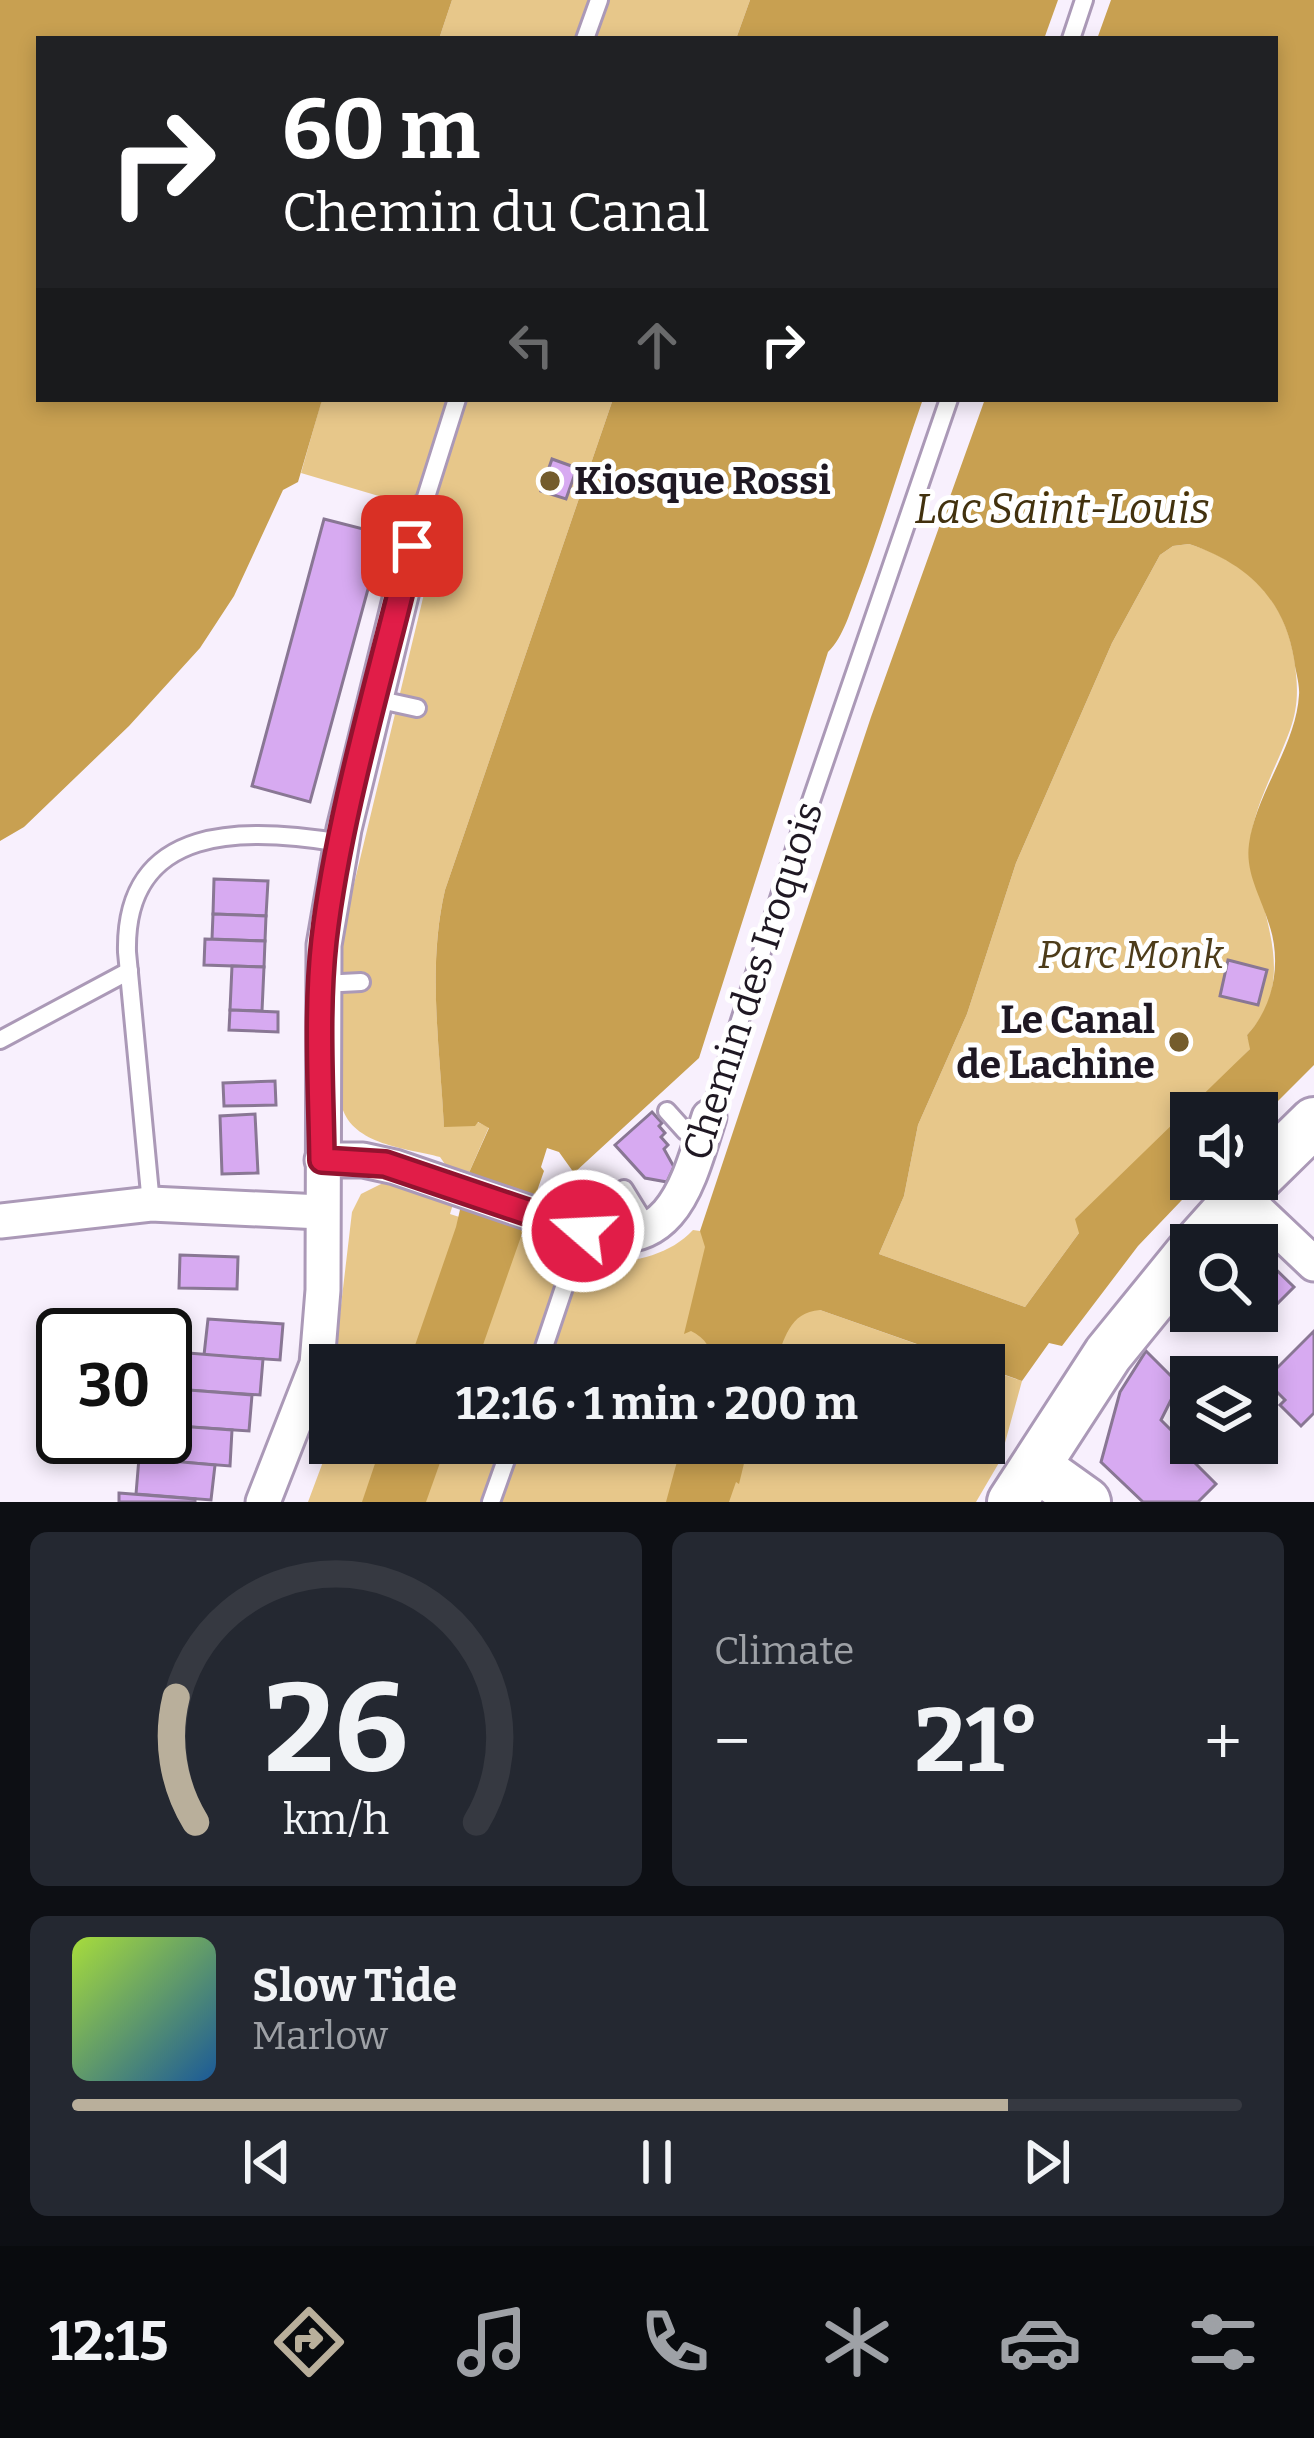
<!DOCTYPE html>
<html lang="en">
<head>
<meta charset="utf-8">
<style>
  :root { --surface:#171b24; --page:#242831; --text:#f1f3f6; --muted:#9ea1a6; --line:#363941; --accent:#b9af9b }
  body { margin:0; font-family:Bitter,serif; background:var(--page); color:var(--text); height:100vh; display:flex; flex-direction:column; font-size:45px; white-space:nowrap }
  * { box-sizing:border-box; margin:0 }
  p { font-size:39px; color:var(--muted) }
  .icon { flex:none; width:66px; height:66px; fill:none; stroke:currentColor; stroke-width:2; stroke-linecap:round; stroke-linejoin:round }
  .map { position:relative; height:1502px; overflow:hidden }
  .side { display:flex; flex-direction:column; gap:30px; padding:30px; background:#0d0f14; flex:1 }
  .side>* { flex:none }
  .hud { position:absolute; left:36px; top:36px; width:1242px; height:366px; border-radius:0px; box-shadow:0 6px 18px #0003; background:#202124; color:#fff; overflow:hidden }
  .tools { position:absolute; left:1170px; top:1092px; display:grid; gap:24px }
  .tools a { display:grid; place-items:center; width:108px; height:108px; border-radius:0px; background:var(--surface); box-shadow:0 6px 18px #0003; font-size:60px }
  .speed { position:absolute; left:36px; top:1308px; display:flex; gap:24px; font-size:60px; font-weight:700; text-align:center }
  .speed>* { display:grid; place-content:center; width:156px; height:156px; border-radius:50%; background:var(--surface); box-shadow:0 6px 18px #0003; line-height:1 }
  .speed .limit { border:6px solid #111; border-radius:18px; background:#fff; color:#111 }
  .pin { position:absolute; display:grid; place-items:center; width:102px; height:102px; color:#fff; margin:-51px; border-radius:24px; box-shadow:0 6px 18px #0006 }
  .me { position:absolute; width:132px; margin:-66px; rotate:289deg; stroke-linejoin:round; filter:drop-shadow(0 0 9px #0008) }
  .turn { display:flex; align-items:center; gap:42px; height:252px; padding:0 48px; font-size:54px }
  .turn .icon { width:156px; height:156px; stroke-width:2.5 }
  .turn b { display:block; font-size:84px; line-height:102px }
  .lanes { display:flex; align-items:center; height:114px; padding:0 48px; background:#0003; justify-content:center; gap:60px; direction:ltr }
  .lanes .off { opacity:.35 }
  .big { font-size:90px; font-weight:700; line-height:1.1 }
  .side .widget { flex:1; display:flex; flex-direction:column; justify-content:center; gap:18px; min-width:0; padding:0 42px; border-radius:18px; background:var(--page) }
  .side .dial { align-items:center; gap:0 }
  .dial svg { height:312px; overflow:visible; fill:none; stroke:var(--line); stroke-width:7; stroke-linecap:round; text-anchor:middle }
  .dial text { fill:var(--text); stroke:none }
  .song { display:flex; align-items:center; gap:36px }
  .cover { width:144px; height:144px; border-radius:18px; background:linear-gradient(135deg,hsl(80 70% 55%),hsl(210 70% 35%)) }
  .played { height:12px; border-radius:6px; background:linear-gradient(90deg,var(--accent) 80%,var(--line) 80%) }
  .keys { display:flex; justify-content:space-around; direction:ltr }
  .heat { display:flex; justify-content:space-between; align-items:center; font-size:66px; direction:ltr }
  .side .tiles { flex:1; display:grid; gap:30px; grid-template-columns:1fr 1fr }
  .widget:last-child { grid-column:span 2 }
  .trip { position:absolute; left:309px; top:1344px; width:696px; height:120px; border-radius:0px; background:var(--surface); box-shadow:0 6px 18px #0003; font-weight:700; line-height:120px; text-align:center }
  .dock { display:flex; height:192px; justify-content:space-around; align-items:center; background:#090b0e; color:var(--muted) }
  .dock .icon { width:84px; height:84px }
  .dock .selected { color:var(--accent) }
  .dock b { font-size:54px; color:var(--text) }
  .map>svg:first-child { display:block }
  .green { fill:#e7c78a }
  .water { fill:#c8a051; fill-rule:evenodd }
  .building { fill:#d7aaf1; stroke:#897794; stroke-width:3 }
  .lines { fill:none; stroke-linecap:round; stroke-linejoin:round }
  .lane-casing { stroke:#ab99b7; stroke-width:22 }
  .street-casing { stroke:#ab99b7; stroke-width:39 }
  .secondary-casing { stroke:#ab99b7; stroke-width:54 }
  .lane { stroke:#fff; stroke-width:16 }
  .street { stroke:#fff; stroke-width:33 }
  .secondary { stroke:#fff; stroke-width:48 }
  .route-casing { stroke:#92132f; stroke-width:30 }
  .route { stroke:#e11d48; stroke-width:21 }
  .poi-dot { fill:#745c2c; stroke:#fff; stroke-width:4.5 }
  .labels { text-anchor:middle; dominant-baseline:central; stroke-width:10; stroke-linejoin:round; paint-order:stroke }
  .poi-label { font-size:39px; font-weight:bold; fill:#1f1823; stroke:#fff; text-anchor:start }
  .park-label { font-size:39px; font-style:italic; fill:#4d3c1a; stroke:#fff }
  .street-label { font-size:39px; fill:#1f1823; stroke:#fff }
  .water-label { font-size:42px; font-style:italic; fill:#42310e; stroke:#fff }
</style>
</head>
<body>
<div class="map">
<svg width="1314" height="1502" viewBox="0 0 1314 1502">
  <rect width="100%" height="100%" fill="#f8f0fd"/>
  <g class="green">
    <polygon points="452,0 750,0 736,39 439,39"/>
    <path d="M322,399h291l-168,491c-18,77 -5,158 -1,236l33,-4 12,5 -21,48 -21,-8 -7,-10c-34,-9 -87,-12 -98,-50l-2,-143 7,-51 96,-398 -142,-42z"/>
    <path d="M1189,544c57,18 95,53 105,114 4,27 5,47 -4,72 -13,36 -36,75 -40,113 -2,11 4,25 7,36 13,56 35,109 -10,156l4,13 -172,179v6l-54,74 -146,-53 25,-58 14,-71 49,-111 49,-151 96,-220 48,-88 13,-9z"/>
    <path d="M387,1181l67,20 -4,13 153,49c33,-1 68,-9 90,-33l7,1 120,79 156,55h-642l18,-153 9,-18z"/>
    <polygon points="984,1368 1022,1381 1000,1461 976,1502 308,1502 330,1443 984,1443"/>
  </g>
  <g class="water">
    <polygon points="0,0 452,0 439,39 39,39 39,399 322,400 298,482 283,490 234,596 200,648 129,726 24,827 0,841"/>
    <polygon points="750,0 1058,0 1044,39 736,39"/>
    <path d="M1111,0h203v1065l-57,57v-9h-66v66h11l-64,67 -76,100 -13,-3 -27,38 -202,-71c-31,2 -36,30 -45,55h-62c0,-16 -8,-27 -22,-34l-7,3 21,-87 -5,-16 171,-514 114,-318h290v-360h-178zM1189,544c57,19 95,54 105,115 1,11 6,25 5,36 -3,51 -43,98 -50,149 -4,29 12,53 20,80 13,38 5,82 -22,111l3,14 -175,170 4,14 -54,74 -146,-53 25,-58 14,-71 49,-111 49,-151 96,-220 48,-88 13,-9z"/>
    <path d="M613,399h310c-22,62 -40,125 -63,187 -9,22 -16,51 -32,66l-129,406 -125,115 -15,-21 -12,-4 -6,19 3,4 -67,191 -3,3h-70l8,-11 44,-127 12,-52 21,-47 -11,-6 -3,4 -31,1c-4,-79 -17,-159 1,-237z"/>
    <polygon points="382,1443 447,1443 426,1502 362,1502"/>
    <polygon points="682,1443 749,1443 739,1484 736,1482 729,1502 666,1502"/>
  </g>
  <g class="building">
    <polygon points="552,459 577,468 566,499 541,491"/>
    <polygon points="324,519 383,534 310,802 252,786"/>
    <polygon points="214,879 268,881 266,916 213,914"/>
    <polygon points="213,914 266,916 265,941 212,939"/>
    <polygon points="205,939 265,941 264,967 204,965"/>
    <polygon points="1228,960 1267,970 1258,1005 1220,996"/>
    <polygon points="232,966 264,967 262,1011 230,1010"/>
    <polygon points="230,1010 278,1012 278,1032 229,1030"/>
    <polygon points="275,1081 276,1105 224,1106 223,1083"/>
    <polygon points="652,1112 662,1123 659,1126 665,1133 661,1137 668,1145 664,1149 674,1167 667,1182 645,1178 615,1145"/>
    <polygon points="255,1114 258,1173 222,1174 220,1116"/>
    <polygon points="1257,1251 1294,1287 1275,1306 1257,1285"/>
    <polygon points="180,1255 238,1257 237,1289 179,1288"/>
    <polygon points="1257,1285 1275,1306 1255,1327 1240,1311 1257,1311"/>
    <polygon points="208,1319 283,1324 280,1360 204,1355"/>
    <polygon points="1314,1331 1314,1413 1301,1426 1280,1405 1285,1400 1265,1380"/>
    <polygon points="1146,1351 1179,1384 1161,1420 1198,1457 1194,1462 1216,1484 1198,1502 1143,1502 1101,1462 1120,1392"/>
    <polygon points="188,1353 263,1359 260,1395 185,1390"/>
    <polygon points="176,1389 252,1395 249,1431 174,1426"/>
    <polygon points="165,1425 232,1430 230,1466 155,1460 156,1437 165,1437"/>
    <polygon points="139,1458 215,1465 211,1500 136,1494"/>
    <polygon points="119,1493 195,1499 195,1502 119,1502"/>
  </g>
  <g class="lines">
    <defs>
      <g id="lane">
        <polyline points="585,39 599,0"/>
        <polyline points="1071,39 1084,0"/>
        <polyline points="421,513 457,399"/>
        <polyline points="376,699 417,708"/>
        <polyline points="322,984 361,982"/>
        <polyline points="0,1040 129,971"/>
        <polyline points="667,1111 685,1131 702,1138"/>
        <polyline points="709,1117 799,836 949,399"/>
        <polyline points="624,1189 648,1228"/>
        <path d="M151,1204l-24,-252c-3,-130 120,-125 214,-109"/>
        <polyline points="538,1365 583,1231 588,1194"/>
        <polyline points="491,1502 512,1443"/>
      </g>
      <g id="street">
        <path d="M322,1160h41l32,7 188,64c90,25 105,-48 126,-114"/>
        <polyline points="1241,1195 1314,1264"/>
        <polyline points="0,1221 151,1204 321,1212"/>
        <polyline points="263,1502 317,1364 323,1290 324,945 344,829 421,513"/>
      </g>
      <g id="secondary">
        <polyline points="1257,1178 1314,1122"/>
        <polyline points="1197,1245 1256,1179"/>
        <polyline points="1037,1467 1086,1502"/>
        <polyline points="1012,1502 1108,1354 1191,1252"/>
      </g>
    </defs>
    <use href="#lane" class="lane-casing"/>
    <use href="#street" class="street-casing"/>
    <use href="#secondary" class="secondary-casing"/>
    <use href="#lane" class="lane"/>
    <use href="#street" class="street"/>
    <use href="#secondary" class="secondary"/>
  </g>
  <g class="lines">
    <defs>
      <path id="route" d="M412,546c-30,126 -73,266 -88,394 -8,72 -3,147 -2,220l63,4 198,67"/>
    </defs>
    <use href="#route" class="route-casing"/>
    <use href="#route" class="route"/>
  </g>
  <g class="poi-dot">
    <circle cx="550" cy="481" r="12"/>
    <circle cx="1179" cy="1042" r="12"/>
  </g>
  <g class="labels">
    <g class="poi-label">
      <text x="574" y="481">Kiosque Rossi</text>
      <text x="1155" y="1020" text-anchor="end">Le Canal<tspan x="1155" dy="45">de Lachine</tspan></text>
    </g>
    <g class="park-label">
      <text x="1131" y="955">Parc Monk</text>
    </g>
    <g class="street-label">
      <text transform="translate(753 981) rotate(-72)">Chemin des Iroquois</text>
    </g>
    <g class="water-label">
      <text x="1062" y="509">Lac Saint-Louis</text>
    </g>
  </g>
</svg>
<div class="tools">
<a><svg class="icon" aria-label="sound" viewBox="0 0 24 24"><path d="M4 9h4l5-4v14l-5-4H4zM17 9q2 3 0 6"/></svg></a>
<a><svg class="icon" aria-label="search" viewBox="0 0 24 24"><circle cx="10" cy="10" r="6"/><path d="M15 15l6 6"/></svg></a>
<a><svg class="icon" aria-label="layers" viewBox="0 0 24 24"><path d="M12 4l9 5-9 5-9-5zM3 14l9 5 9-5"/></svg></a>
</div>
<div class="speed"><div class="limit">30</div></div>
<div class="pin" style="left:412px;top:546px;background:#d93025"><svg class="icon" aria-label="arrive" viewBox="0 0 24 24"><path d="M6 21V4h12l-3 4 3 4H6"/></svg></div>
<svg class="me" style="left:583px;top:1231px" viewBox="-20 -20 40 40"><circle r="17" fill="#e11d48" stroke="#fff" stroke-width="3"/><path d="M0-11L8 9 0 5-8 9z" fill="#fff"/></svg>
<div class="trip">12:16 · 1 min · 200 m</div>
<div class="hud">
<div class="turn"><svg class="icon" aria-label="right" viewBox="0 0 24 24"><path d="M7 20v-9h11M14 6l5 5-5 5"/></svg><div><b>60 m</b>Chemin du Canal</div></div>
<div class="lanes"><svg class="icon off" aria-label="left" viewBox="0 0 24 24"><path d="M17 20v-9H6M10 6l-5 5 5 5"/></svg><svg class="icon off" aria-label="ahead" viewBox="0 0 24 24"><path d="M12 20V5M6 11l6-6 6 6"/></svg><svg class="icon" aria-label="right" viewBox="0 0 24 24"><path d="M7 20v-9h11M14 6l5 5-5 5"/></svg></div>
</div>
</div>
<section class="side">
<div class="tiles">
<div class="widget dial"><svg viewBox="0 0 100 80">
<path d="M14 69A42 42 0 1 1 86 69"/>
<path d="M14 69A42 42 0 0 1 9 37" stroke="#b9af9b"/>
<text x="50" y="56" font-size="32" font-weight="700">26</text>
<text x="50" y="72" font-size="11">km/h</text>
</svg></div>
<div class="widget"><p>Climate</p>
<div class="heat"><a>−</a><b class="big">21°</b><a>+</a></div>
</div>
<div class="widget">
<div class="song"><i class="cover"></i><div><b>Slow Tide</b><p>Marlow</p></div></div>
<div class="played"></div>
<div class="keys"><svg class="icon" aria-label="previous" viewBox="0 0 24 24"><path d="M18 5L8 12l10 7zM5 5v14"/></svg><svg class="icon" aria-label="pause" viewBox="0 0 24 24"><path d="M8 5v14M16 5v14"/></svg><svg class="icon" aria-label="next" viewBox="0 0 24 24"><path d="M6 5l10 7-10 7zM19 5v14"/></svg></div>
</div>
</div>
</section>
<nav class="dock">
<b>12:15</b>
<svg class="icon selected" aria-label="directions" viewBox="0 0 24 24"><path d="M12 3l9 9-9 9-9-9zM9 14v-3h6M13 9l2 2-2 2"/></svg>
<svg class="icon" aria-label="music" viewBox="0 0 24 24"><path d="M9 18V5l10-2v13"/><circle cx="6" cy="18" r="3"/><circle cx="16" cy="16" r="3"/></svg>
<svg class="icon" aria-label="phone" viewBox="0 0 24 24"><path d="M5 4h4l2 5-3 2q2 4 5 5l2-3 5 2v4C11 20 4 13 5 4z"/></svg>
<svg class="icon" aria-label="climate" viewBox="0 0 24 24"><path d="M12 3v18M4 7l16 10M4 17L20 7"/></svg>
<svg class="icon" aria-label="car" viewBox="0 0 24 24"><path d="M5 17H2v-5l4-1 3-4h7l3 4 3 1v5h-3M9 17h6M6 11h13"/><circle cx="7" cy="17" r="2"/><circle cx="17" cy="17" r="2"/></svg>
<svg class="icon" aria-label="filters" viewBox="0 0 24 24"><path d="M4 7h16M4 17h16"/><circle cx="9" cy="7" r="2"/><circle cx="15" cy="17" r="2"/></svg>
</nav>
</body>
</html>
